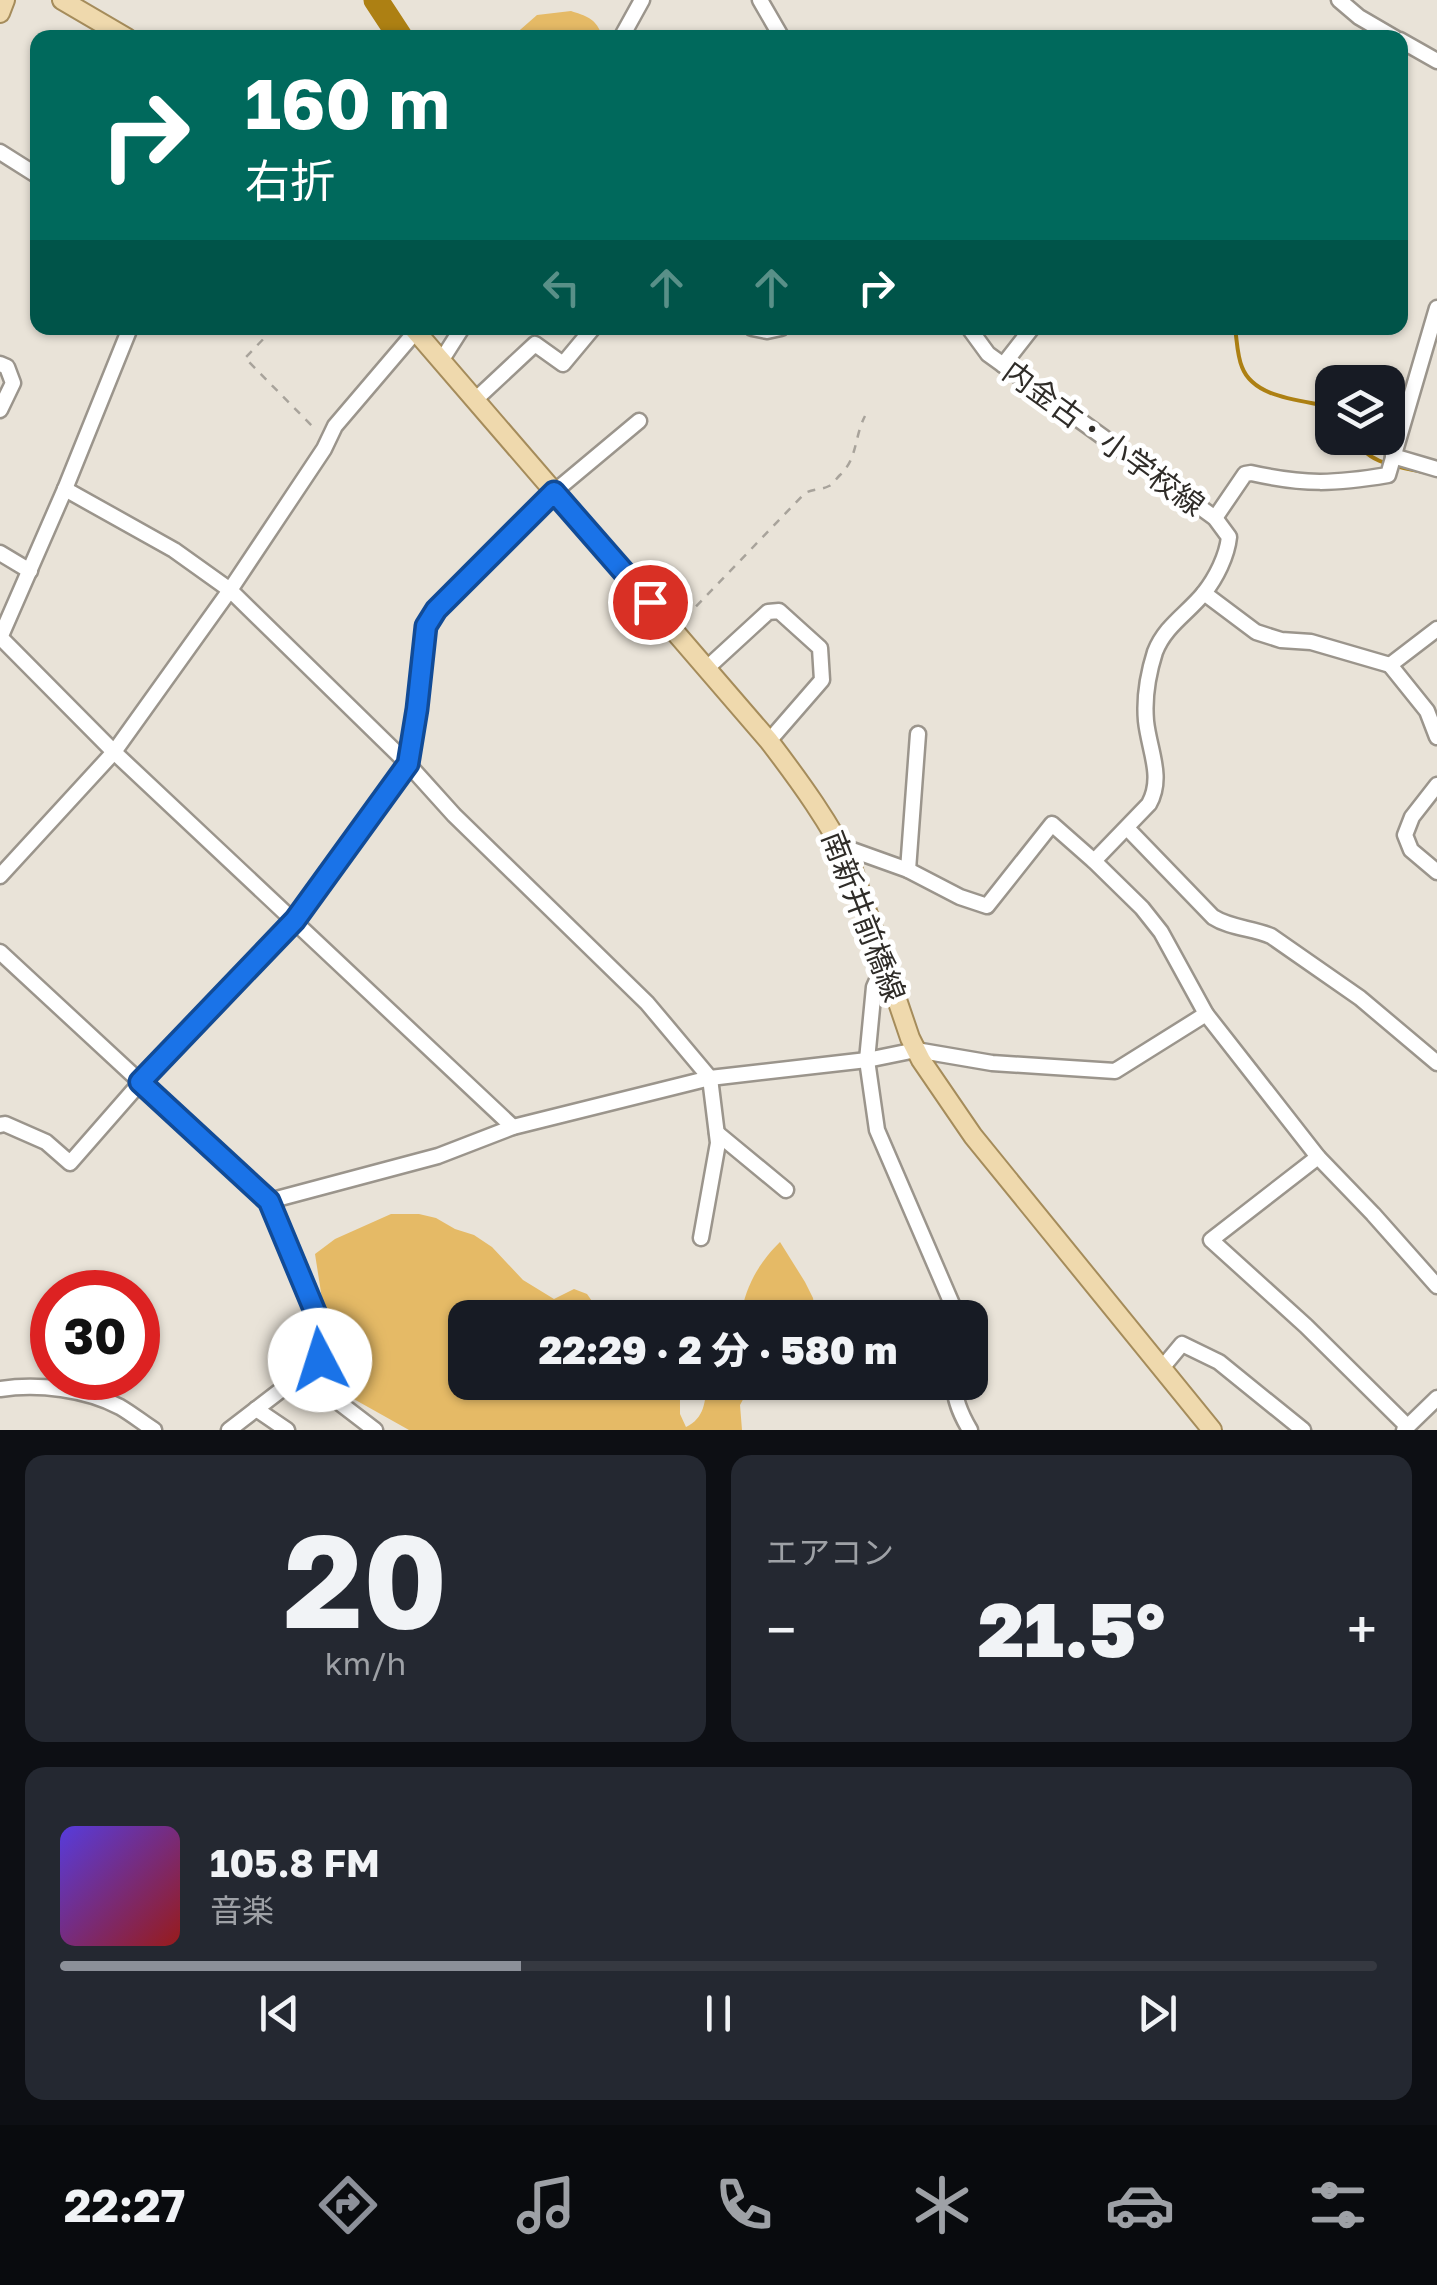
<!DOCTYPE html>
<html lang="ja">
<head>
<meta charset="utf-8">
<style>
  :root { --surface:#171b24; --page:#242831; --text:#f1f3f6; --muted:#9ea1a6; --line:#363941; --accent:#8c9099 }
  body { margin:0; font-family:"Golos Text","Noto Sans JP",sans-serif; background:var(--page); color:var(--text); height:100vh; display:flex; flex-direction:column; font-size:38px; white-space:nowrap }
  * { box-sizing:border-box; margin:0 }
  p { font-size:32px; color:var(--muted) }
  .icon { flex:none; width:55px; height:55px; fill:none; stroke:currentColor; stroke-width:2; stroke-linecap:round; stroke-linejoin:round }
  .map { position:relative; height:1430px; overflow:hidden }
  .side { display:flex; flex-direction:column; gap:25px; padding:25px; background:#0d0f14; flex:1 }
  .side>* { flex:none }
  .banner { position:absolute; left:30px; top:30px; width:1378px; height:305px; border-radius:20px; box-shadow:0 2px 8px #0004; background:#00695c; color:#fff; overflow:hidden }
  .fabs { position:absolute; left:1315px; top:365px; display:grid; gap:20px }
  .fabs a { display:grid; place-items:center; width:90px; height:90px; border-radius:20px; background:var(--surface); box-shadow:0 2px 8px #0004; font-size:50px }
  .speed { position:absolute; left:30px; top:1270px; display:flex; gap:20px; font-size:50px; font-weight:700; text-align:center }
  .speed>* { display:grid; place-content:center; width:130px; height:130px; border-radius:50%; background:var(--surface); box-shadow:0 2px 8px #0004; line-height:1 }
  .speed .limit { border:15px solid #d22; background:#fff; color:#111 }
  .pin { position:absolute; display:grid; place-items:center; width:85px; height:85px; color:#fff; margin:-42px; border:5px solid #fff; border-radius:50%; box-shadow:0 2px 10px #0007 }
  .me { position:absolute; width:110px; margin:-55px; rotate:355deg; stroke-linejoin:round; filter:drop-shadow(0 0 8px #0008) }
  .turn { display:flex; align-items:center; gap:35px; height:210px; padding:0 50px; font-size:45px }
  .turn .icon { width:130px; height:130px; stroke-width:2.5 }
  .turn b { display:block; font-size:70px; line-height:85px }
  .lanes { display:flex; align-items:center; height:95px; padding:0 50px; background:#0003; justify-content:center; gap:50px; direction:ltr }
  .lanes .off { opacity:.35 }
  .big { font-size:75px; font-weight:800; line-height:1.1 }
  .side .tile { flex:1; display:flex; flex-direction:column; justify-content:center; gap:15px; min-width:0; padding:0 35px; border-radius:20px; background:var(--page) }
  .side .dial { align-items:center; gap:0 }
  .dial b { font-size:130px; line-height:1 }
  .song { display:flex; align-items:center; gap:30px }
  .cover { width:120px; height:120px; border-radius:15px; background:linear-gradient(135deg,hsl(250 70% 55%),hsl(0 70% 35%)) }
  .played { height:10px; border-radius:5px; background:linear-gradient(90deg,var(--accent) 35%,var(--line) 35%) }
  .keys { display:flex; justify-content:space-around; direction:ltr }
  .heat { display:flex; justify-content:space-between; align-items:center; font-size:55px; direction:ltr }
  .side .tiles { flex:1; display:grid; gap:25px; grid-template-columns:1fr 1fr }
  .tile:last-child { grid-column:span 2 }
  .trip { position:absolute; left:448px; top:1300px; width:540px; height:100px; border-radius:20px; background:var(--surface); box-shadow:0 2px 8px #0004; font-weight:800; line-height:100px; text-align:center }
  .menu { display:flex; height:160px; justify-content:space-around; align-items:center; background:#090b0e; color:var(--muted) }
  .menu .icon { width:70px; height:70px }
  .menu .on { color:var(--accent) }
  .menu b { font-size:45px; color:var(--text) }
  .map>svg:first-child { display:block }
  .green { fill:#e5ba66 }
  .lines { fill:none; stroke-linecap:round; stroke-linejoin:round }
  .stream { stroke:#ad8013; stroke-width:4 }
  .river { stroke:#ad8013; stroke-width:25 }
  .minor-casing { stroke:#9b958c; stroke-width:19 }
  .major-casing { stroke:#a58c5b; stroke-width:22 }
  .path { stroke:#a8a39b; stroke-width:2.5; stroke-dasharray:8 8; stroke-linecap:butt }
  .minor { stroke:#fff; stroke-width:14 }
  .major { stroke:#efd9ad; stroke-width:18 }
  .route-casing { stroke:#114b97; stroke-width:25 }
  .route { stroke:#1a73e8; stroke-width:18 }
  .labels { text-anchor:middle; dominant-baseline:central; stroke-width:10; stroke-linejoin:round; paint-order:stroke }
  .street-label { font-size:30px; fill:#2f2c28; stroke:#fff }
</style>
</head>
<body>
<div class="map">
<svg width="1437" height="1430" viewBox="0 0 1437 1430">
  <rect width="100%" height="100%" fill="#e9e3d8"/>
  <g class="green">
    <path d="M571,11c15,5 24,7 30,22l-19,5 -70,-1 25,-22z"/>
    <path d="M391,1214h28l17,4 19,11 19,6 18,12 31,33 31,19 20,-10 13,5 12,17 13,6 -147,1v64l215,1v31l6,13c19,-9 19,-26 21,-44h45l-12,22 2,25h-333l-66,-37 -8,-12 -2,-31 -8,-32 -10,-64 20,-15z"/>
    <path d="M780,1242l25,40 8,16 3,19h-75c3,-28 18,-55 39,-75z"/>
  </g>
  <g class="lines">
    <g class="stream">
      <path d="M1235,328c2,12 2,27 7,39 12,32 61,33 90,40"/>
      <path d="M1356,438c10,27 46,29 71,35"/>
    </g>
    <polyline class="river" points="376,0 401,38"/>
    <defs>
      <g id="minor">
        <polyline points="760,0 782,38"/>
        <polyline points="1339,0 1359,17 1395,38"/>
        <polyline points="621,38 642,0"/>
        <polyline points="1400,40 1437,61"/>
        <polyline points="0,152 38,176"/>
        <polyline points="752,328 767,331 781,328"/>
        <path d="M969,328l19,26 227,164 14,19c-2,19 -13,41 -25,56 -17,21 -39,33 -49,59 -7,22 -11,46 -9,69 3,29 18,56 3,83l-55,57"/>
        <polyline points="441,361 462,328"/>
        <polyline points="0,364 7,367 13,383 0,410"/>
        <polyline points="1003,365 1032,328"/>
        <polyline points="475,400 535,344 563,364 593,328"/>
        <polyline points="1393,456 1437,469"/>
        <polyline points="65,489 174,550 230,590 408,764 454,815 647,1003 710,1078 718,1143 701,1238"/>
        <path d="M1215,518l30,-44 6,-1c54,12 83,11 137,2l49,-167"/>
        <polyline points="0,553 30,571"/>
        <polyline points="1204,593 1256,632 1281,640 1311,642 1390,665 1437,629"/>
        <polyline points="0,637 114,752 513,1127"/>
        <polyline points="0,638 65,489 130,328"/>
        <polyline points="1390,665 1427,711 1437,737"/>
        <polyline points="707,668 768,612 779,611 820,648 822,680 769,741"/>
        <polyline points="1437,785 1412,817 1405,835 1411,850 1437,872"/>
        <path d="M1127,828l86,89c17,11 39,11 58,19l89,62 77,65"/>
        <polyline points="841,846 908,870 960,897 987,906 1052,824 1094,861 1142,908 1161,932 1206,1014 1318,1157 1373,1214 1437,1286"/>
        <polyline points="908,870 918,734"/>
        <polyline points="0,876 114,752 230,590 324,449 335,426 416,331"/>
        <polyline points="0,952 269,1201 316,1314 320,1360 325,1385 341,1404 375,1430"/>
        <polyline points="885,962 874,987 867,1060 877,1130 958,1318"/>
        <polyline points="0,1125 5,1124 46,1142 70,1163 140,1083 295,920 408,764 426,626 436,610 554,492 639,421"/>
        <polyline points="717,1133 786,1190"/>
        <polyline points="1318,1157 1211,1240 1306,1326 1407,1426"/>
        <polyline points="269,1201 438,1156 513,1127 710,1078 867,1060 916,1050 992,1063 1115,1071 1206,1014"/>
        <polyline points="1162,1368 1182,1344 1219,1362 1303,1430"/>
        <path d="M954,1382c0,18 7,33 16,48"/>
        <path d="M0,1389c38,-6 86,0 120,18 12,7 23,16 34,23"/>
        <polyline points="256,1409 287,1430"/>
        <polyline points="229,1430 320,1360"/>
        <polyline points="1404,1430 1437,1398"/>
      </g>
      <g id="major">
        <polyline points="62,0 127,38"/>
        <polyline points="0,13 5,0"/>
        <path d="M413,328l356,413c32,42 61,82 84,129l57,168 11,22 52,76 239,294"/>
      </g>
    </defs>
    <use href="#minor" class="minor-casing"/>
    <use href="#major" class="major-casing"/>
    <g class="path">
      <polyline points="274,328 245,358 316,430"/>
      <path d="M685,618l120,-125c8,-4 16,-3 24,-7 4,-2 7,-7 11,-11 18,-17 14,-38 25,-59"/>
    </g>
    <use href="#minor" class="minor"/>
    <use href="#major" class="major"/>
  </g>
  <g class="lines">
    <defs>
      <polyline id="route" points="320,1360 316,1314 269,1201 140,1082 295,920 408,764 417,709 426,626 436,610 554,492 650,602"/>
    </defs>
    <use href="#route" class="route-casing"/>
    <use href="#route" class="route"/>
  </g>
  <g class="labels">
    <g class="street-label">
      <text transform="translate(1104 438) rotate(36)">内金古・小学校線</text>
      <text transform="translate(864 916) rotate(69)">南新井前橋線</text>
    </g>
  </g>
</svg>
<div class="fabs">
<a><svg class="icon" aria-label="layers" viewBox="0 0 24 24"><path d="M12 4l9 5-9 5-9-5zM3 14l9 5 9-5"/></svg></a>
</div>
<div class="speed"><div class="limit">30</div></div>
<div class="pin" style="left:650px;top:602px;background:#d93025"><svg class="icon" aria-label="arrive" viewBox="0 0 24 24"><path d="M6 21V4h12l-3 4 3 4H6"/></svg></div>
<svg class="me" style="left:320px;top:1360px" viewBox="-20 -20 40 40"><circle r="19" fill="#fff"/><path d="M0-13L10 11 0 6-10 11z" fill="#1a73e8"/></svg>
<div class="trip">22:29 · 2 分 · 580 m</div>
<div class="banner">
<div class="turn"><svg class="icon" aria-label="right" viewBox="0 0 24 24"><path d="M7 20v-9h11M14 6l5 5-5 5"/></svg><div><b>160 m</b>右折</div></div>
<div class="lanes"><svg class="icon off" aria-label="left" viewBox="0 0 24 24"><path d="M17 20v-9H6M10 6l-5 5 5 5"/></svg><svg class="icon off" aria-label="ahead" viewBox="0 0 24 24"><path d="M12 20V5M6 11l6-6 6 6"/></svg><svg class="icon off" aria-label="ahead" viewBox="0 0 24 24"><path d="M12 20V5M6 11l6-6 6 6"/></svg><svg class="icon" aria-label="right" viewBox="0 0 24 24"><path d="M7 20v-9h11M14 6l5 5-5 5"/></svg></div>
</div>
</div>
<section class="side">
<div class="tiles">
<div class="tile dial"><b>20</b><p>km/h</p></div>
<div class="tile"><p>エアコン</p>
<div class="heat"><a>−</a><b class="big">21.5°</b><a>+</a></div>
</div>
<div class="tile">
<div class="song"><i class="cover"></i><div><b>105.8 FM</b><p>音楽</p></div></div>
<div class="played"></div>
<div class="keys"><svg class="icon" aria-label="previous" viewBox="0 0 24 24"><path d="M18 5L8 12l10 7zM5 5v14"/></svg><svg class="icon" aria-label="pause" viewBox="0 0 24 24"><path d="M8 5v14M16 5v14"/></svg><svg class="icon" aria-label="next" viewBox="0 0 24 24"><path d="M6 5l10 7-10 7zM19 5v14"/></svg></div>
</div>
</div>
</section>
<nav class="menu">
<b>22:27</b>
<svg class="icon on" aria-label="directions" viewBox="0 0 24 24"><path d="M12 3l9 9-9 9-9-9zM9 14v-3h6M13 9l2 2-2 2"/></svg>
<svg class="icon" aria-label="music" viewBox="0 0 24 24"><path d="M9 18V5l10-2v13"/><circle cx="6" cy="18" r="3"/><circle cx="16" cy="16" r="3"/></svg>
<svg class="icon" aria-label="phone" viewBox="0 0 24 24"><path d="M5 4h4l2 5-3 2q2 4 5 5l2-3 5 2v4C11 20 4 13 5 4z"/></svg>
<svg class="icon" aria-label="climate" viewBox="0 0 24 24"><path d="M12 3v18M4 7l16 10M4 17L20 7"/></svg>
<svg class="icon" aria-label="car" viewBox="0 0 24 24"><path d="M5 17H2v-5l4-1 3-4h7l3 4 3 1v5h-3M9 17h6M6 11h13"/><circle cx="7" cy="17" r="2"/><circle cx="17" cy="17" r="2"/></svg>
<svg class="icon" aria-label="filters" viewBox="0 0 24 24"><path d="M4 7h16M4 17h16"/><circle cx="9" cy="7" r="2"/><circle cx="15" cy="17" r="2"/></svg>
</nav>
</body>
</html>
